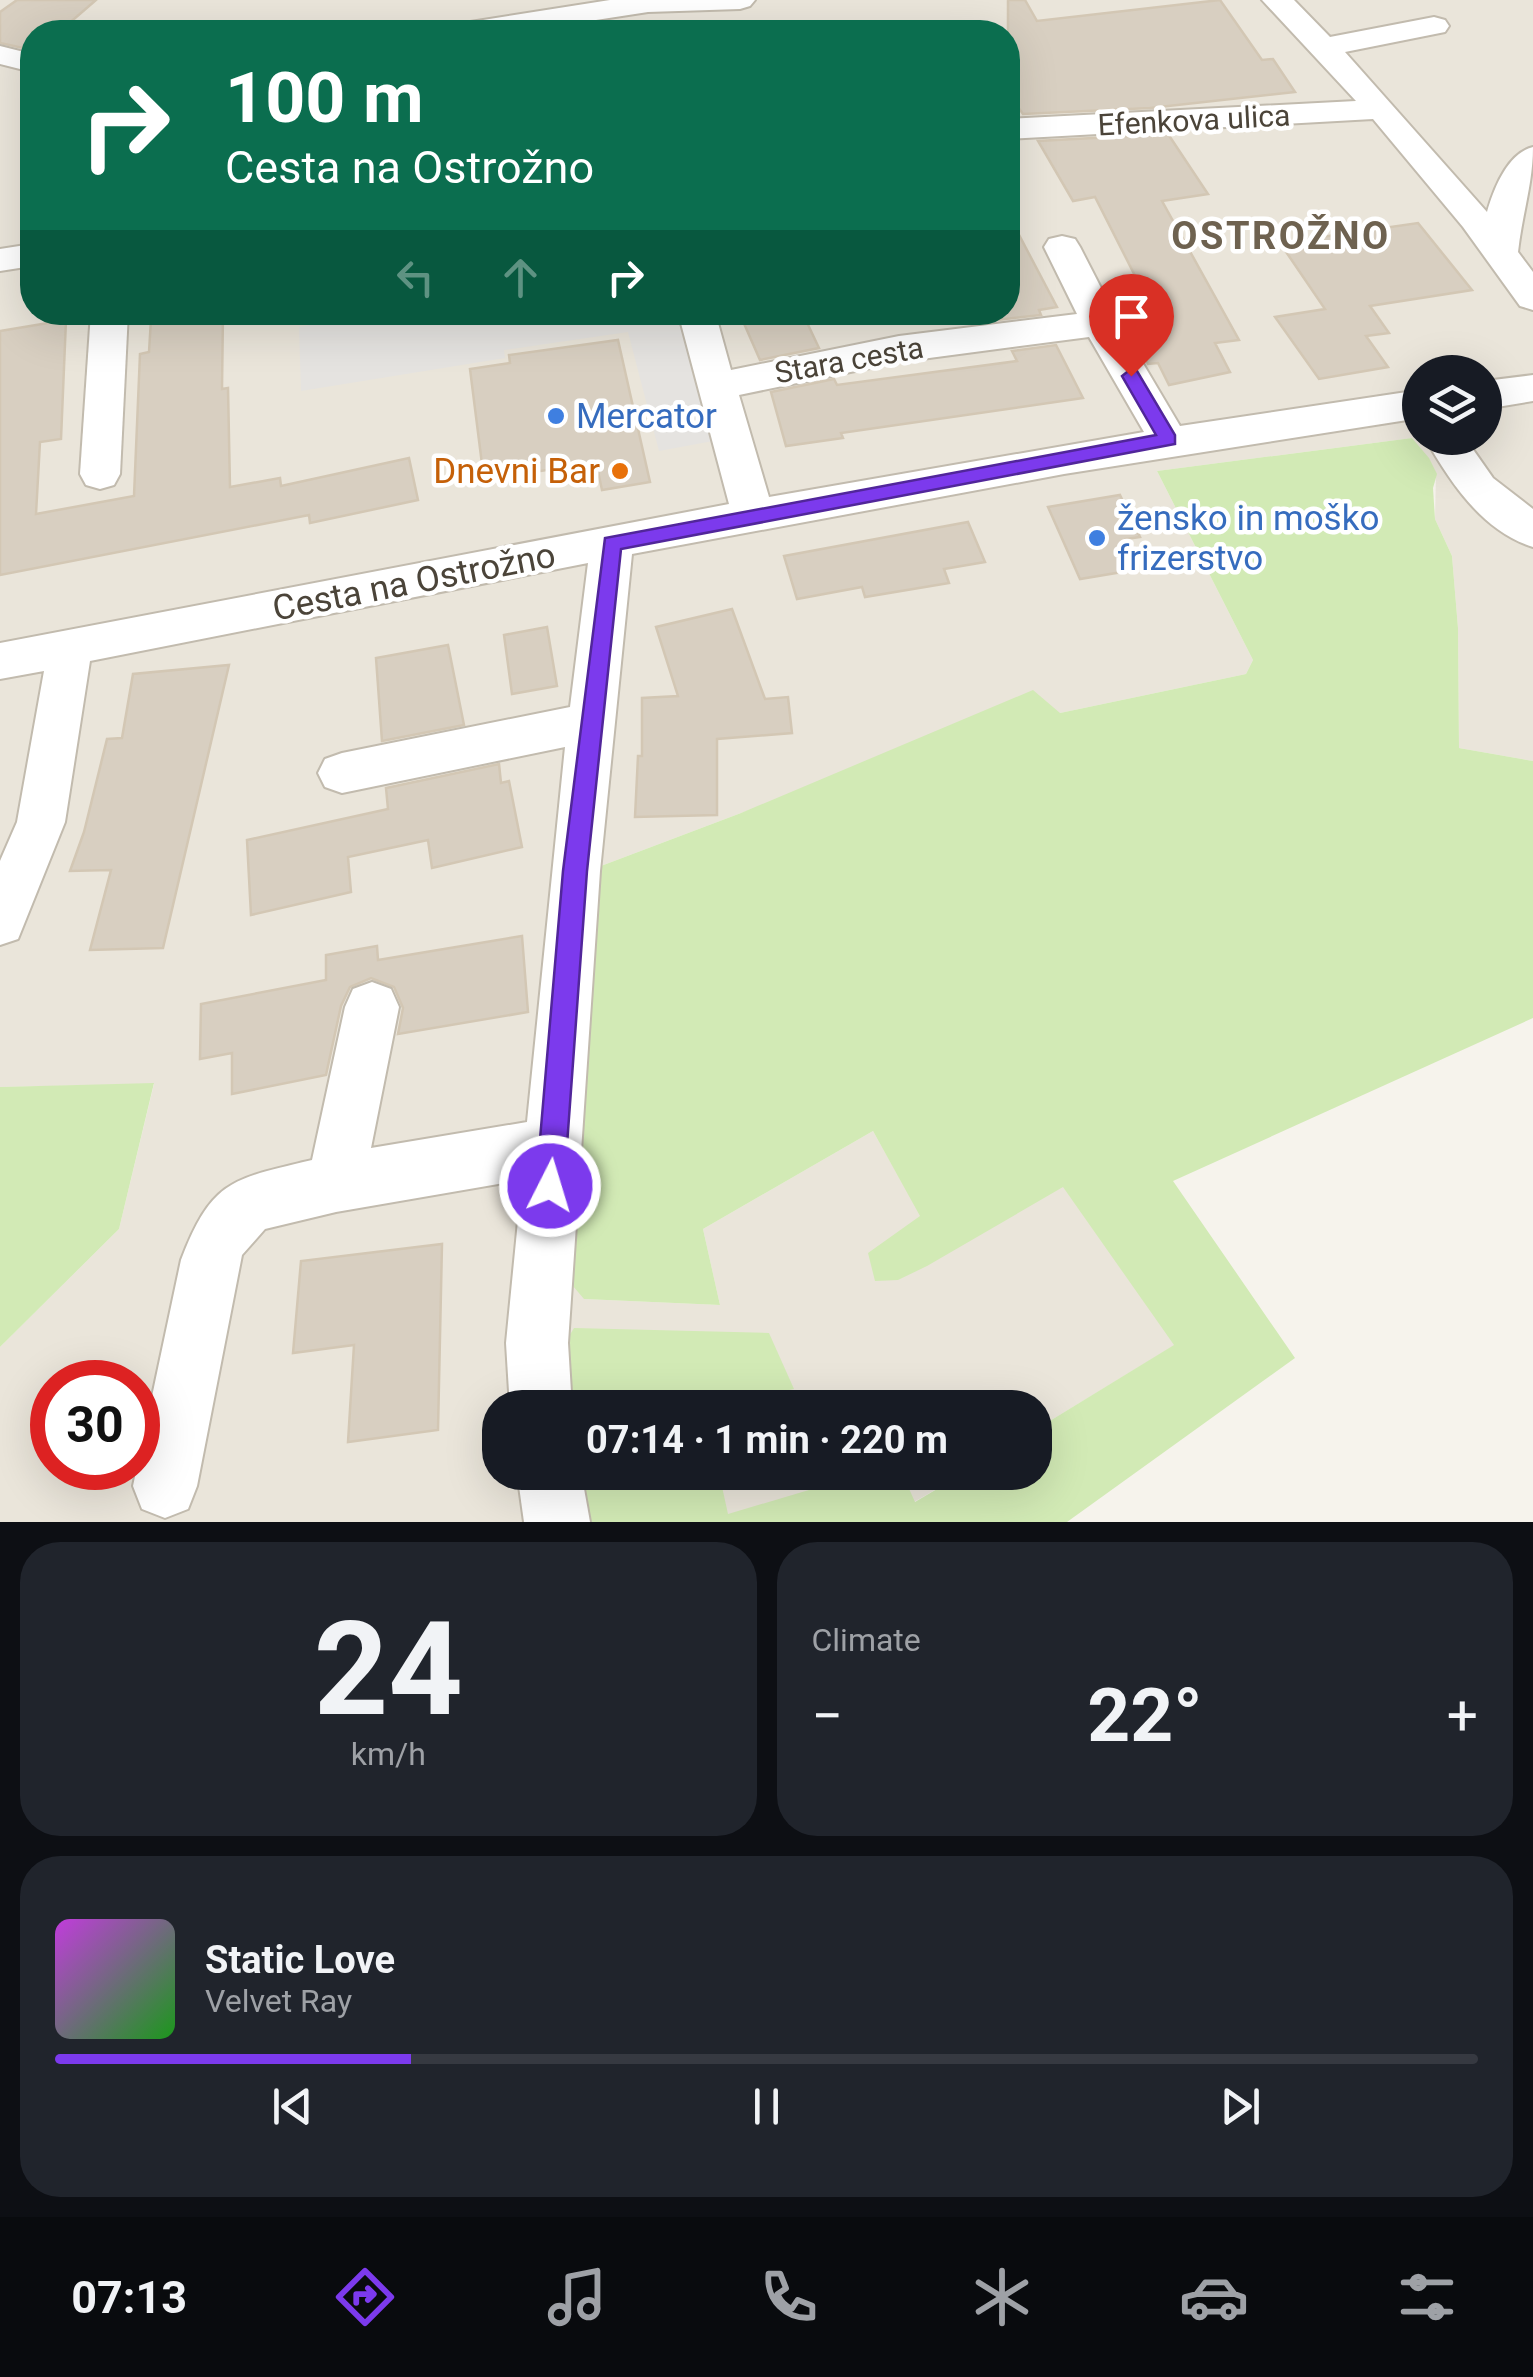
<!DOCTYPE html>
<html lang="en">
<head>
<meta charset="utf-8">
<style>
  :root { --surface:#171b24; --page:#20242c; --text:#f1f3f6; --muted:#9ea1a6; --line:#363941; --accent:#7c3aed }
  body { margin:0; font-family:Roboto,sans-serif; background:var(--page); color:var(--text); height:100vh; display:flex; flex-direction:column; font-size:38px; white-space:nowrap }
  * { box-sizing:border-box; margin:0 }
  p { font-size:32px; color:var(--muted) }
  .icon { flex:none; width:55px; height:55px; fill:none; stroke:currentColor; stroke-width:2; stroke-linecap:round; stroke-linejoin:round }
  .map { position:relative; height:1522px; overflow:hidden }
  .panel { display:flex; flex-direction:column; gap:20px; padding:20px; background:#0d0f14; flex:1 }
  .panel>* { flex:none }
  .hud { position:absolute; left:20px; top:20px; width:1000px; height:305px; border-radius:40px; box-shadow:0 10px 40px #0002; background:#0b6e4f; color:#fff; overflow:hidden }
  .buttons { position:absolute; left:1402px; top:355px; display:grid; gap:20px }
  .buttons a { display:grid; place-items:center; width:100px; height:100px; border-radius:50%; background:var(--surface); box-shadow:0 10px 40px #0002; font-size:50px }
  .speed { position:absolute; left:30px; top:1360px; display:flex; gap:20px; font-size:50px; font-weight:700; text-align:center }
  .speed>* { display:grid; place-content:center; width:130px; height:130px; border-radius:50%; background:var(--surface); box-shadow:0 10px 40px #0002; line-height:1 }
  .speed .limit { border:15px solid #d22; background:#fff; color:#111 }
  .pin { position:absolute; display:grid; place-items:center; width:85px; height:85px; color:#fff; margin:-102px -42px; border-radius:50% 50% 50% 0; rotate:-45deg; box-shadow:0 0 10px #0007 }
  .pin .icon { rotate:45deg }
  .me { position:absolute; width:110px; margin:-55px; rotate:5deg; stroke-linejoin:round; filter:drop-shadow(0 0 8px #0008) }
  .turn { display:flex; align-items:center; gap:35px; height:210px; padding:0 40px; font-size:45px }
  .turn .icon { width:130px; height:130px; stroke-width:2.5 }
  .turn b { display:block; font-size:70px; line-height:85px }
  .lanes { display:flex; align-items:center; height:95px; padding:0 40px; background:#0003; justify-content:center; gap:50px; direction:ltr }
  .lanes .off { opacity:.35 }
  .big { font-size:75px; font-weight:700; line-height:1.1 }
  .panel .widget { flex:1; display:flex; flex-direction:column; justify-content:center; gap:15px; min-width:0; padding:0 35px; border-radius:40px; background:var(--page) }
  .panel .dial { align-items:center; gap:0 }
  .dial b { font-size:130px; line-height:1 }
  .song { display:flex; align-items:center; gap:30px }
  .cover { width:120px; height:120px; border-radius:15px; background:linear-gradient(135deg,hsl(290 70% 55%),hsl(120 70% 35%)) }
  .played { height:10px; border-radius:5px; background:linear-gradient(90deg,var(--accent) 25%,var(--line) 25%) }
  .keys { display:flex; justify-content:space-around; direction:ltr }
  .heat { display:flex; justify-content:space-between; align-items:center; font-size:55px; direction:ltr }
  .panel .tiles { flex:1; display:grid; gap:20px; grid-template-columns:1fr 1fr }
  .widget:last-child { grid-column:span 2 }
  .trip { position:absolute; left:482px; top:1390px; width:570px; height:100px; border-radius:40px; background:var(--surface); box-shadow:0 10px 40px #0002; font-weight:700; line-height:100px; text-align:center }
  .tabs { display:flex; height:160px; justify-content:space-around; align-items:center; background:#090b0e; color:var(--muted) }
  .tabs .icon { width:70px; height:70px }
  .tabs .active { color:var(--accent) }
  .tabs b { font-size:45px; color:var(--text) }
  .map>svg:first-child { display:block }
  .residential { fill:#eae5da; fill-rule:evenodd }
  .green { fill:#d2eab5 }
  .parking { fill:#e5e3e0 }
  .building { fill:#d8cfc1; stroke:#d3c7b4; stroke-width:2.5 }
  .lines { fill:none; stroke-linecap:round; stroke-linejoin:round }
  .minor-casing { stroke:#c2bbae; stroke-width:4 }
  .minor { fill:#fff; fill-rule:evenodd }
  .route { fill:#7c3aed; stroke:#51269a; stroke-width:2.5 }
  .shop-dot { fill:#3f7fe0; stroke:#fff; stroke-width:4 }
  .food-dot { fill:#e8710a; stroke:#fff; stroke-width:4 }
  .labels { text-anchor:middle; dominant-baseline:central; stroke-width:9; stroke-linejoin:round; paint-order:stroke }
  .far-street-label { font-size:30px; fill:#4b4439; stroke:#fff }
  .shop-label { font-size:35px; fill:#366cbe; stroke:#fff; text-anchor:start }
  .food-label { font-size:35px; fill:#c56008; stroke:#fff; text-anchor:end }
  .street-label { font-size:35px; fill:#4b4439; stroke:#fff }
  .far-district-label { font-size:38px; font-weight:bold; letter-spacing:2.5px; fill:#6e6250; stroke:#fff }
</style>
</head>
<body>
<div class="map">
<svg width="1533" height="1522" viewBox="0 0 1533 1522">
  <rect width="100%" height="100%" fill="#f6f3ec"/>
  <g class="residential">
    <path d="M0,0h1533v761l-74,-13 -1,-120 -6,-72 -17,-37 1,-45 -24,-36 -255,33 96,189 -7,14 -186,39 -319,100 -148,56 -9,430 136,6 -17,-76 170,-98 48,85 142,-30 112,159 -140,85v-22h-535v64l366,1 -156,49h-710v-175l119,-118 35,-145 -154,3zM32,32h976v280h-976zM1420,372h65v66h-65zM52,1382h86v86h-86z"/>
    <polygon points="902,1473 964,1473 914,1502"/>
  </g>
  <g class="green">
    <polygon points="1412,438 1429,458 1437,474 1433,488 1435,519 1452,556 1458,628 1459,748 1533,761 1533,1018 1173,1181 1295,1358 1067,1522 572,1522 564,1473 719,1473 728,1514 866,1473 902,1473 915,1502 964,1473 1035,1472 1035,1430 1174,1345 1063,1187 927,1266 898,1280 875,1281 868,1253 920,1216 873,1131 703,1229 720,1305 584,1299 561,1272 593,869 741,813 1033,690 1060,713 1246,674 1253,660 1157,471"/>
    <polygon points="154,1083 119,1229 0,1347 0,1087"/>
    <polygon points="574,1328 769,1333 794,1389 713,1407 555,1407 552,1364"/>
  </g>
  <polygon class="parking" points="384,312 677,313 713,441 659,451 628,332 504,350 505,358 301,391 299,327"/>
  <g class="building">
    <polygon points="17,0 96,0 59,32 32,32 32,50 0,43 0,12"/>
    <polygon points="1008,0 1025,0 1037,21 1220,0 1262,60 1273,59 1295,92 1150,108 1023,114 1018,107 1008,108"/>
    <polygon points="1168,134 1208,194 1162,201 1239,340 1215,343 1230,372 1169,385 1158,363 1148,364 1130,328 1160,325 1095,197 1073,201 1038,141"/>
    <polygon points="1008,214 1057,307 1039,310 1041,315 997,320 993,312 1008,312"/>
    <polygon points="1418,223 1472,290 1370,306 1389,333 1366,336 1388,367 1319,379 1275,317 1325,309 1280,243"/>
    <polygon points="173,312 223,312 222,389 228,388 230,487 280,478 281,486 409,458 418,500 310,523 309,515 0,575 0,331 66,320 61,439 40,442 36,514 134,496 140,354 149,352 151,319 173,316"/>
    <polygon points="739,312 802,312 819,348 760,360"/>
    <polygon points="618,340 650,482 602,490 596,462 484,480 470,369 510,363 509,355"/>
    <polygon points="1056,345 1083,398 841,433 843,438 786,446 771,392 834,379 837,385 1017,361 1012,351"/>
    <polygon points="1120,495 1140,537 1126,539 1140,569 1080,579 1048,507"/>
    <polygon points="968,522 985,562 944,569 949,583 865,597 862,587 797,599 784,556"/>
    <polygon points="732,609 765,699 788,697 792,733 717,739 717,815 635,817 638,756 642,756 642,698 678,696 656,627"/>
    <polygon points="547,627 557,686 512,694 504,635"/>
    <polygon points="448,645 464,725 382,741 376,658"/>
    <polygon points="229,665 163,948 90,950 111,870 70,871 84,832 107,739 122,738 133,674"/>
    <polygon points="499,764 501,783 509,781 522,847 432,868 428,840 348,857 351,892 251,915 247,840 388,809 386,788"/>
    <polygon points="522,936 528,1012 398,1034 403,1008 394,987 371,978 350,987 341,1006 326,1075 232,1094 232,1053 200,1059 201,1004 326,980 326,955 377,946 378,960"/>
    <polygon points="442,1244 438,1430 348,1442 354,1345 293,1353 301,1261"/>
  </g>
  <g class="lines">
    <defs>
      <g id="minor">
        <polygon points="610,0 755,0 750,6 740,9 648,12 518,32 449,32 453,26 464,23"/>
        <path d="M1262,0h32l36,37 104,-20 11,3 4,6 -4,6 -100,20 142,160c7,-24 21,-59 46,-65 0,36 -11,68 -15,105l15,20v38l-13,-4 -57,-79 -90,-108 -365,20v-20l348,-18z"/>
        <polygon points="0,46 32,54 32,72 0,64"/>
        <path d="M1062,236l13,3 5,8 39,76 61,103 240,-36v28l-356,56 -432,80 -32,317 -32,472 4,65h-62l-4,-65 16,-163 -186,32 -71,17 -23,26 -45,231 -9,23 -23,9 -23,-9 -9,-23 48,-226c31,-81 52,-81 131,-100l33,-153 8,-18 19,-7 19,7 8,18 -28,141 156,-26 38,-375 -223,46 -17,-6 -7,-14 7,-14 17,-6 228,-46 18,-144 -498,98 -25,161 -47,117 -18,6v-84l17,-39 27,-151 -44,8v-36l729,-139 -51,-192h37l16,58 168,-34 178,-22 -33,-67 5,-8zM1089,337l55,95 -375,65 -30,-102 160,-33z"/>
        <polygon points="32,244 32,266 0,271 0,249"/>
        <polygon points="91,312 128,312 120,474 114,485 100,489 86,485 80,474"/>
        <polygon points="1533,375 1533,401 1485,409 1485,381"/>
        <path d="M1425,438h40l28,40 40,31v38c-51,-16 -83,-65 -108,-109z"/>
        <polygon points="517,1472 581,1472 590,1522 524,1522"/>
      </g>
    </defs>
    <use href="#minor" class="minor-casing"/>
    <use href="#minor" class="minor"/>
  </g>
  <polygon class="route" points="1131,369 1137,371 1175,435 1175,444 621,549 587,871 564,1186 559,1195 550,1199 540,1195 536,1186 563,871 605,538 1156,435 1122,376"/>
  <g class="shop-dot">
    <circle cx="556" cy="416" r="10"/>
    <circle cx="1097" cy="538" r="10"/>
  </g>
  <circle class="food-dot" cx="620" cy="471" r="10"/>
  <g class="labels">
    <g class="far-street-label">
      <text transform="translate(1194 120) rotate(-3)">Efenkova ulica</text>
      <text transform="translate(849 360) rotate(-10)">Stara cesta</text>
    </g>
    <g class="shop-label">
      <text x="576" y="416">Mercator</text>
      <text x="1117" y="518">žensko in moško<tspan x="1117" dy="40">frizerstvo</tspan></text>
    </g>
    <g class="food-label">
      <text x="600" y="471">Dnevni Bar</text>
    </g>
    <g class="street-label">
      <text transform="translate(414 582) rotate(-11)">Cesta na Ostrožno</text>
    </g>
    <g class="far-district-label">
      <text x="1281" y="236">OSTROŽNO</text>
    </g>
  </g>
</svg>
<div class="buttons">
<a><svg class="icon" aria-label="layers" viewBox="0 0 24 24"><path d="M12 4l9 5-9 5-9-5zM3 14l9 5 9-5"/></svg></a>
</div>
<div class="speed"><div class="limit">30</div></div>
<div class="pin" style="left:1131px;top:376px;background:#d93025"><svg class="icon" aria-label="arrive" viewBox="0 0 24 24"><path d="M6 21V4h12l-3 4 3 4H6"/></svg></div>
<svg class="me" style="left:550px;top:1186px" viewBox="-20 -20 40 40"><circle r="17" fill="#7c3aed" stroke="#fff" stroke-width="3"/><path d="M0-11L8 9 0 5-8 9z" fill="#fff"/></svg>
<div class="trip">07:14 · 1 min · 220 m</div>
<div class="hud">
<div class="turn"><svg class="icon" aria-label="right" viewBox="0 0 24 24"><path d="M7 20v-9h11M14 6l5 5-5 5"/></svg><div><b>100 m</b>Cesta na Ostrožno</div></div>
<div class="lanes"><svg class="icon off" aria-label="left" viewBox="0 0 24 24"><path d="M17 20v-9H6M10 6l-5 5 5 5"/></svg><svg class="icon off" aria-label="ahead" viewBox="0 0 24 24"><path d="M12 20V5M6 11l6-6 6 6"/></svg><svg class="icon" aria-label="right" viewBox="0 0 24 24"><path d="M7 20v-9h11M14 6l5 5-5 5"/></svg></div>
</div>
</div>
<section class="panel">
<div class="tiles">
<div class="widget dial"><b>24</b><p>km/h</p></div>
<div class="widget"><p>Climate</p>
<div class="heat"><a>−</a><b class="big">22°</b><a>+</a></div>
</div>
<div class="widget">
<div class="song"><i class="cover"></i><div><b>Static Love</b><p>Velvet Ray</p></div></div>
<div class="played"></div>
<div class="keys"><svg class="icon" aria-label="previous" viewBox="0 0 24 24"><path d="M18 5L8 12l10 7zM5 5v14"/></svg><svg class="icon" aria-label="pause" viewBox="0 0 24 24"><path d="M8 5v14M16 5v14"/></svg><svg class="icon" aria-label="next" viewBox="0 0 24 24"><path d="M6 5l10 7-10 7zM19 5v14"/></svg></div>
</div>
</div>
</section>
<nav class="tabs">
<b>07:13</b>
<svg class="icon active" aria-label="directions" viewBox="0 0 24 24"><path d="M12 3l9 9-9 9-9-9zM9 14v-3h6M13 9l2 2-2 2"/></svg>
<svg class="icon" aria-label="music" viewBox="0 0 24 24"><path d="M9 18V5l10-2v13"/><circle cx="6" cy="18" r="3"/><circle cx="16" cy="16" r="3"/></svg>
<svg class="icon" aria-label="phone" viewBox="0 0 24 24"><path d="M5 4h4l2 5-3 2q2 4 5 5l2-3 5 2v4C11 20 4 13 5 4z"/></svg>
<svg class="icon" aria-label="climate" viewBox="0 0 24 24"><path d="M12 3v18M4 7l16 10M4 17L20 7"/></svg>
<svg class="icon" aria-label="car" viewBox="0 0 24 24"><path d="M5 17H2v-5l4-1 3-4h7l3 4 3 1v5h-3M9 17h6M6 11h13"/><circle cx="7" cy="17" r="2"/><circle cx="17" cy="17" r="2"/></svg>
<svg class="icon" aria-label="filters" viewBox="0 0 24 24"><path d="M4 7h16M4 17h16"/><circle cx="9" cy="7" r="2"/><circle cx="15" cy="17" r="2"/></svg>
</nav>
</body>
</html>
